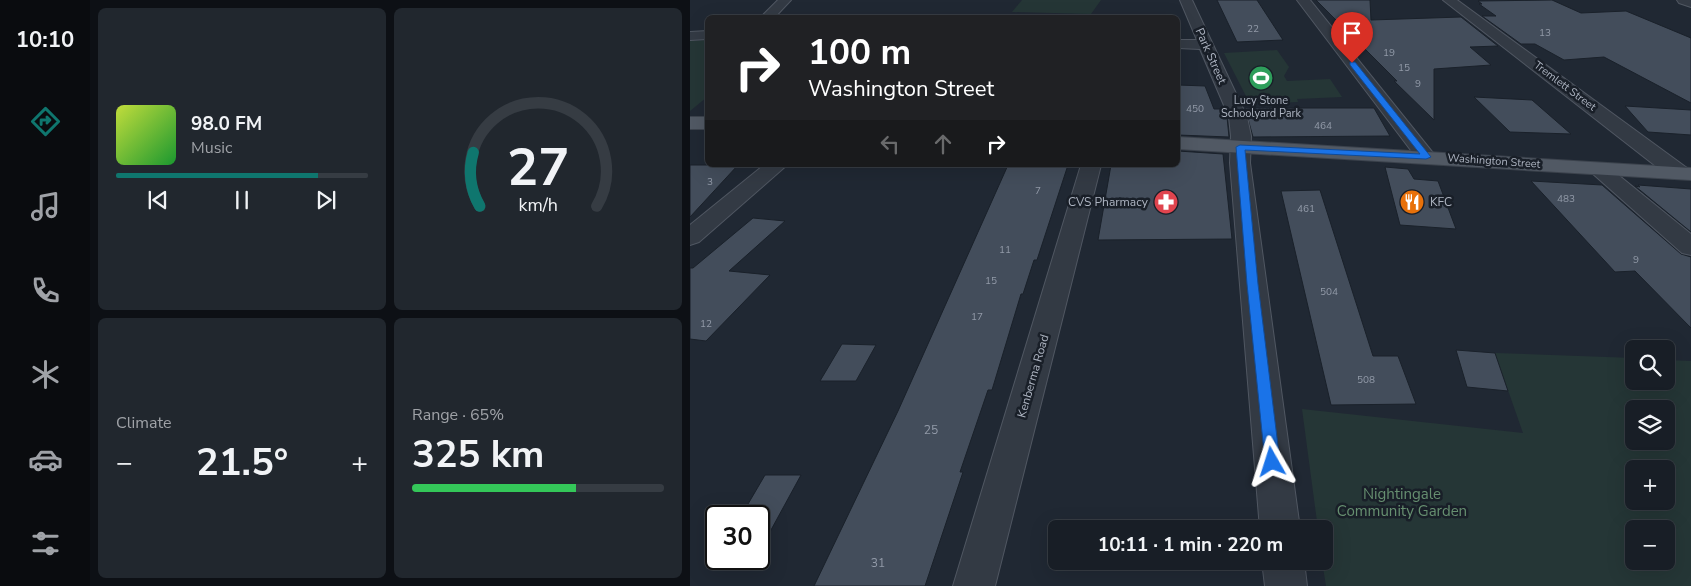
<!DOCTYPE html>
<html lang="en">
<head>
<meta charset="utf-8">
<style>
  :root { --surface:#181e26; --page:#21272e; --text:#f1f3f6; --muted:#9fa2a7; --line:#363c43; --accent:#0f766e }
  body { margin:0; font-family:"Nunito Sans",sans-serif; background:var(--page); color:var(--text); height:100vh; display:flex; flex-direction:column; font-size:19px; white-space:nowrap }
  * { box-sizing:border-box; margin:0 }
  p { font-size:16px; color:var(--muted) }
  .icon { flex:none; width:28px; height:28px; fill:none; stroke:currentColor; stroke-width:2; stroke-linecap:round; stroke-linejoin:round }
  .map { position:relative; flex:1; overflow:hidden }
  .details { display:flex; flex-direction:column; gap:8px; padding:8px; background:#0d1015; width:600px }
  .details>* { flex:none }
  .top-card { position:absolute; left:15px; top:15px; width:475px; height:152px; border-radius:8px; box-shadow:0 5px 20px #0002,0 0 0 1px var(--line); background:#202124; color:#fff; overflow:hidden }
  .fabs { position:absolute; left:935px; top:340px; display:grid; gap:10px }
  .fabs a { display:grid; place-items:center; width:50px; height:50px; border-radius:8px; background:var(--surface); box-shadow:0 5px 20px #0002,0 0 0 1px var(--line); font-size:25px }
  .speed { position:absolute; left:15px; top:505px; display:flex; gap:10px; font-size:25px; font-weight:700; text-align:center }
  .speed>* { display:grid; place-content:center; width:65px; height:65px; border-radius:50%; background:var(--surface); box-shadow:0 5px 20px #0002,0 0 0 1px var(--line); line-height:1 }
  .speed .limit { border:2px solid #111; border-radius:8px; background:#fff; color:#111 }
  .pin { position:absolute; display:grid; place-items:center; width:42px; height:42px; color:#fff; margin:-51px -21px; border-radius:50% 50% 50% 0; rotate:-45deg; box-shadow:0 0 5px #0007 }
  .pin .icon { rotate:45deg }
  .me { position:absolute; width:55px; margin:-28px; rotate:354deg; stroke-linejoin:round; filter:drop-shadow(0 0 4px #0008) }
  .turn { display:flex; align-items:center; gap:18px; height:105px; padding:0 20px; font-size:22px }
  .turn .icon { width:65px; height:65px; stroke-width:2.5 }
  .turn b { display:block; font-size:35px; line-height:42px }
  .lanes { display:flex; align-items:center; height:48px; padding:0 20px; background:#0003; justify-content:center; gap:25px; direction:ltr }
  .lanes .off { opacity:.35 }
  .big { font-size:38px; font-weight:700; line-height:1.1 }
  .details .widget { flex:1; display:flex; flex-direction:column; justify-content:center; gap:8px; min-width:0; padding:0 18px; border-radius:8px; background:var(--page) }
  .details .dial { align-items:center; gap:0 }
  .dial svg { height:130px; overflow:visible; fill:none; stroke:var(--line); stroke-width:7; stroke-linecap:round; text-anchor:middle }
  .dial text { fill:var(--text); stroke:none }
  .song { display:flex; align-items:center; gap:15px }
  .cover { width:60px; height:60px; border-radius:8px; background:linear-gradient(135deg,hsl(70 70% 55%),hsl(130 70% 35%)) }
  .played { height:5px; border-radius:2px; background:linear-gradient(90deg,var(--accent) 80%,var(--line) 80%) }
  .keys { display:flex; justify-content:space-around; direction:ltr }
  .heat { display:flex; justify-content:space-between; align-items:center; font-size:28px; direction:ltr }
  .charge { height:8px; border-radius:4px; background:linear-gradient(90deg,#34c759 65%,var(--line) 0) }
  .details .tiles { flex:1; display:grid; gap:8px; grid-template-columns:repeat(2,1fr) }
  .trip { position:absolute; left:358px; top:520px; width:285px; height:50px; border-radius:8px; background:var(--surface); box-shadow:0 5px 20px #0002,0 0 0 1px var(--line); font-weight:700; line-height:50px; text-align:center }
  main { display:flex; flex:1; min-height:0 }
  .tab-bar { display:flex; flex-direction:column; width:90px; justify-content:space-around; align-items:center; background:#0a0c0f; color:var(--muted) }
  .tab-bar .icon { width:35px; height:35px }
  .tab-bar .selected { color:var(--accent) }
  .tab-bar b { font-size:22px; color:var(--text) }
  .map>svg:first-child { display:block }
  .green { fill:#253636; fill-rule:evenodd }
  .building { fill:#434d5b; stroke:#1a212a }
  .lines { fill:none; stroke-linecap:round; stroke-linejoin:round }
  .minor-casing { stroke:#505762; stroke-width:2 }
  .major-casing { stroke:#3c434d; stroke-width:2 }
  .minor { fill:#333a44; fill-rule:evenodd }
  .major { fill:#515964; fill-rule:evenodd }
  .route { fill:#1a73e8; stroke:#114b97 }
  .labels { text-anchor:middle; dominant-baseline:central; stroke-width:5; stroke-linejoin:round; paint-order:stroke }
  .number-label { font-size:10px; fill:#929aa8 }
  .far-street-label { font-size:11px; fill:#adb4c1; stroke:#191f28 }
  .far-poi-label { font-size:11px; fill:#adb4c1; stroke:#191f28 }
  .street-label { font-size:12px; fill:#adb4c1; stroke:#191f28 }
  .poi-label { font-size:12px; fill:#adb4c1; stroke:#191f28; text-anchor:end }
  .near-number-label { font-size:12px; fill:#929aa8 }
  .near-park-label { font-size:15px; fill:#668f70; stroke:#191f28 }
</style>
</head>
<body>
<main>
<nav class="tab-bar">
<b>10:10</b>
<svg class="icon selected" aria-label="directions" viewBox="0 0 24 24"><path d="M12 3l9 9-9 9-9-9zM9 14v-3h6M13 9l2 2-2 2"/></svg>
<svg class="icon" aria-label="music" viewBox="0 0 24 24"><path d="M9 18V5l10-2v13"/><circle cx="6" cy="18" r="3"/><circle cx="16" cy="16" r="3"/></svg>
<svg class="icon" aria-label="phone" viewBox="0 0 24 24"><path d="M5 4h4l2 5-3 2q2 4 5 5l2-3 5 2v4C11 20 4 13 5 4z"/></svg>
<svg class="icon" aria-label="climate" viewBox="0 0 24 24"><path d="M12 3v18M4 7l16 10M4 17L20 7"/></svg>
<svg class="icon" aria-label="car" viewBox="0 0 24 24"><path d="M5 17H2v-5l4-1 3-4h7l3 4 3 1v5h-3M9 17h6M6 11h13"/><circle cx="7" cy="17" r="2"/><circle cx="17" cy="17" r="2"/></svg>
<svg class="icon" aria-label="filters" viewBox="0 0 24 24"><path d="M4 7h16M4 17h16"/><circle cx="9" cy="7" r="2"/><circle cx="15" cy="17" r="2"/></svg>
</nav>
<section class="details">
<div class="tiles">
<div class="widget">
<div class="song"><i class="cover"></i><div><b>98.0 FM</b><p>Music</p></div></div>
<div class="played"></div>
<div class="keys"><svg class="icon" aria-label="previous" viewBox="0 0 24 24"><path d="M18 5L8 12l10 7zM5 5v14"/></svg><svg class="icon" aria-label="pause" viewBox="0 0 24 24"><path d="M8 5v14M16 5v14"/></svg><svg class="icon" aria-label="next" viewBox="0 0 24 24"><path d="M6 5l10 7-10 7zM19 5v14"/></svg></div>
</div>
<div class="widget dial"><svg viewBox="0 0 100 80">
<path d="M14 69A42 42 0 1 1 86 69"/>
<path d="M14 69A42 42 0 0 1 10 36" stroke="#0f766e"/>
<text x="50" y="56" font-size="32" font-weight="700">27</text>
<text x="50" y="72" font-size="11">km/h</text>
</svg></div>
<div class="widget"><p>Climate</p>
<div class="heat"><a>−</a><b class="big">21.5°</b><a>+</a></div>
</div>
<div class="widget"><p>Range · 65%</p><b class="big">325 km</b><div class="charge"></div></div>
</div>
</section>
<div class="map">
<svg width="1001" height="586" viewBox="0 0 1001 586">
  <rect width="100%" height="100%" fill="#202833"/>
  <g class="green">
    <polygon points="332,0 411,0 401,14 322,12"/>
    <polygon points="18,40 17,97 0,111 0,41"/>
    <polygon points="587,50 599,67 594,76 597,81 640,79 652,97 607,99 608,102 560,104 534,53"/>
    <path d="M805,353l139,5v23h32v-21l25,1v225h-365l-4,-25 2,-32h-6l-16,-120 221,24zM944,409h32v32h-32zM944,469h32v32h-32zM944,529h32v32h-32z"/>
  </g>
  <g class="building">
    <polygon points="527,0 567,0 593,40 547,42"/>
    <polygon points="626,0 680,0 681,20 771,17 808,46 780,47 801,65 744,69 744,120 704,81 707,81"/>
    <polygon points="862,0 891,13 936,11 1001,38 1001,103 914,57 874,60 845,44 831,44 792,16 806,16 789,4 792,4 788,1"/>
    <polygon points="488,85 515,86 524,109 533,109 537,117 539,137 488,135"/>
    <polygon points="784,97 842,100 881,134 820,132"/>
    <polygon points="935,106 1001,110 1001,135 958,132"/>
    <polygon points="555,108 684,108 700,136 563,137"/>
    <polygon points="488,151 533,154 542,239 408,240 421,165 488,165"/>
    <polygon points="0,165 48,165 0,217"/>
    <polygon points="318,165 378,165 347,260 344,260 333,294 331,294 302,390 298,390 270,472 273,472 235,586 124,586 208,411"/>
    <polygon points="695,167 718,169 724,179 748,181 766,229 710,225"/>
    <polygon points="841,181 912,185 991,254 1001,257 1001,328 945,271 925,272"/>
    <polygon points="948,185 1001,189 1001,232 945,186 950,187"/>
    <polygon points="630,190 683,356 708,356 726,404 641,405 591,191"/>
    <polygon points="63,218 95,221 39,271 80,275 16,341 0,339 0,268 3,268"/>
    <polygon points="152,344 186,345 166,381 130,381"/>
    <polygon points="766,350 805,353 818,391 777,387"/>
    <polygon points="75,475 111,475 69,552 69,516 51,516"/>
  </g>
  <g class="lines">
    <defs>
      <g id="minor">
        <polygon points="88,0 101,0 84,18 70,18"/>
        <polygon points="490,0 502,0 557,117 561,136 560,163 610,529 570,529 540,163 541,136 539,117 510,49 488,48 488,40 507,40"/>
        <polygon points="607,0 620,0 743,153 746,157 743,161 736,163 729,161"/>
        <polygon points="753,0 767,0 997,168 1000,173 997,178 989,179 981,178"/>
        <polygon points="987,0 1001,0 1001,7 989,3"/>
        <polygon points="18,31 18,39 0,40 0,32"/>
        <polygon points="909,163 916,165 1001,234 1001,255 992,253 902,173 898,169 902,165"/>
        <polygon points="74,165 97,165 9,242 0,245 0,225"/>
        <polygon points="391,165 411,165 305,586 263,586"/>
        <polygon points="572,561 614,561 617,586 575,586"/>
      </g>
      <g id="major">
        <rect x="0" y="117" width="18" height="12"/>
        <polygon points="488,137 1001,168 1001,180 488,149"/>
      </g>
    </defs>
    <use href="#minor" class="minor-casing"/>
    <use href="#major" class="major-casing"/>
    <use href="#minor" class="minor"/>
    <use href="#major" class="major"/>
  </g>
  <polygon class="route" points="660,62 665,62 741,157 736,159 555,150 568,284 590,462 587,467 582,469 577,467 575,462 557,284 546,147 550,145 730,154 660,65"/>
  <defs>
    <symbol id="stadium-disc" viewBox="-11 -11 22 22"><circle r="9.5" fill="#2e9e5b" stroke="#191f28"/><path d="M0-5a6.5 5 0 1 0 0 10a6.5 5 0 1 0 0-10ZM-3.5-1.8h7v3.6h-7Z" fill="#fff"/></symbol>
    <symbol id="pharmacy-disc" viewBox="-11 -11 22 22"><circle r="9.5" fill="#e0444e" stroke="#191f28"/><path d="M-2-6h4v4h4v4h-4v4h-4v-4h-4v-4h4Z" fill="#fff"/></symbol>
    <symbol id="restaurant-disc" viewBox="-11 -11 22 22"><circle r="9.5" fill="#e8710a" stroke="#191f28"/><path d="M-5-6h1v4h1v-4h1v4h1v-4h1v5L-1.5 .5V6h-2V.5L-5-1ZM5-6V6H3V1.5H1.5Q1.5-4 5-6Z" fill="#fff"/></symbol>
  </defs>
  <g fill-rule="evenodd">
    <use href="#stadium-disc" x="557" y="64" width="28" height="28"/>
    <use href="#pharmacy-disc" x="462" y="188" width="28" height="28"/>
    <use href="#restaurant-disc" x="708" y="188" width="28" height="28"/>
  </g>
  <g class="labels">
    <g class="number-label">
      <text x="563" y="29">22</text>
      <text x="855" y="33">13</text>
      <text x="699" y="53">19</text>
      <text x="714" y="68">15</text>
      <text x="728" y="84">9</text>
      <text x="505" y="109">450</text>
      <text x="633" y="126">464</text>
      <text x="20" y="182">3</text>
      <text x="348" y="191">7</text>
      <text x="876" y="199">483</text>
      <text x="616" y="209">461</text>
      <text x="315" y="250">11</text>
      <text x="946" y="260">9</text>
      <text x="301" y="281">15</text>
      <text x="639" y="292">504</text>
      <text x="287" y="317">17</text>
      <text x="16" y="324">12</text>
      <text x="676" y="380">508</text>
    </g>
    <g class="far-street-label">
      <text transform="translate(875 86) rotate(37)">Tremlett Street</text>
      <text transform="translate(804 161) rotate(4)">Washington Street</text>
    </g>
    <g class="far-poi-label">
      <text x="571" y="100">Lucy Stone<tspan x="571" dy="13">Schoolyard Park</tspan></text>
    </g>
    <g class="street-label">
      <text transform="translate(521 56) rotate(66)">Park Street</text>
      <text transform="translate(343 376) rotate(-74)">Kenberma Road</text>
    </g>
    <g class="poi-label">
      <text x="458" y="202">CVS Pharmacy</text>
      <text x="740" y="202" text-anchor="start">KFC</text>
    </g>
    <g class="near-number-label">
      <text x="241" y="430">25</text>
      <text x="188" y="563">31</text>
    </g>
    <g class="near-park-label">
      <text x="712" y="494">Nightingale<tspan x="712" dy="17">Community Garden</tspan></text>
    </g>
  </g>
</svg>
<div class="fabs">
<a><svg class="icon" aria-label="search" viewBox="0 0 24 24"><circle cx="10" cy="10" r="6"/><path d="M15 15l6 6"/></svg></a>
<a><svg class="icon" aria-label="layers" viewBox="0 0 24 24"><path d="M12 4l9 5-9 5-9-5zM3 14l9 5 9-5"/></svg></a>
<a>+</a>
<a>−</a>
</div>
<div class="speed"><div class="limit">30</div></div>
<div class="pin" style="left:662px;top:63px;background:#d93025"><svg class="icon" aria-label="arrive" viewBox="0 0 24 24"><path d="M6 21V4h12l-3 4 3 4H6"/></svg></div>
<svg class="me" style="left:582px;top:462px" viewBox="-20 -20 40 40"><path d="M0-17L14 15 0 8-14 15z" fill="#1a73e8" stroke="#fff" stroke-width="4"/></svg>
<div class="trip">10:11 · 1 min · 220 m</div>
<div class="top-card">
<div class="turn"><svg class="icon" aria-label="right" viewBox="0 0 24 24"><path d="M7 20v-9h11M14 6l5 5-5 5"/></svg><div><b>100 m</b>Washington Street</div></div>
<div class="lanes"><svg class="icon off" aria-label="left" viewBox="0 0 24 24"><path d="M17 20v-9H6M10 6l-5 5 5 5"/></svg><svg class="icon off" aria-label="ahead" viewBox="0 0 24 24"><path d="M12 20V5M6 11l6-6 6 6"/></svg><svg class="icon" aria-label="right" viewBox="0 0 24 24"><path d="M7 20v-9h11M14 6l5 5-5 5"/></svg></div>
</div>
</div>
</main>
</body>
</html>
